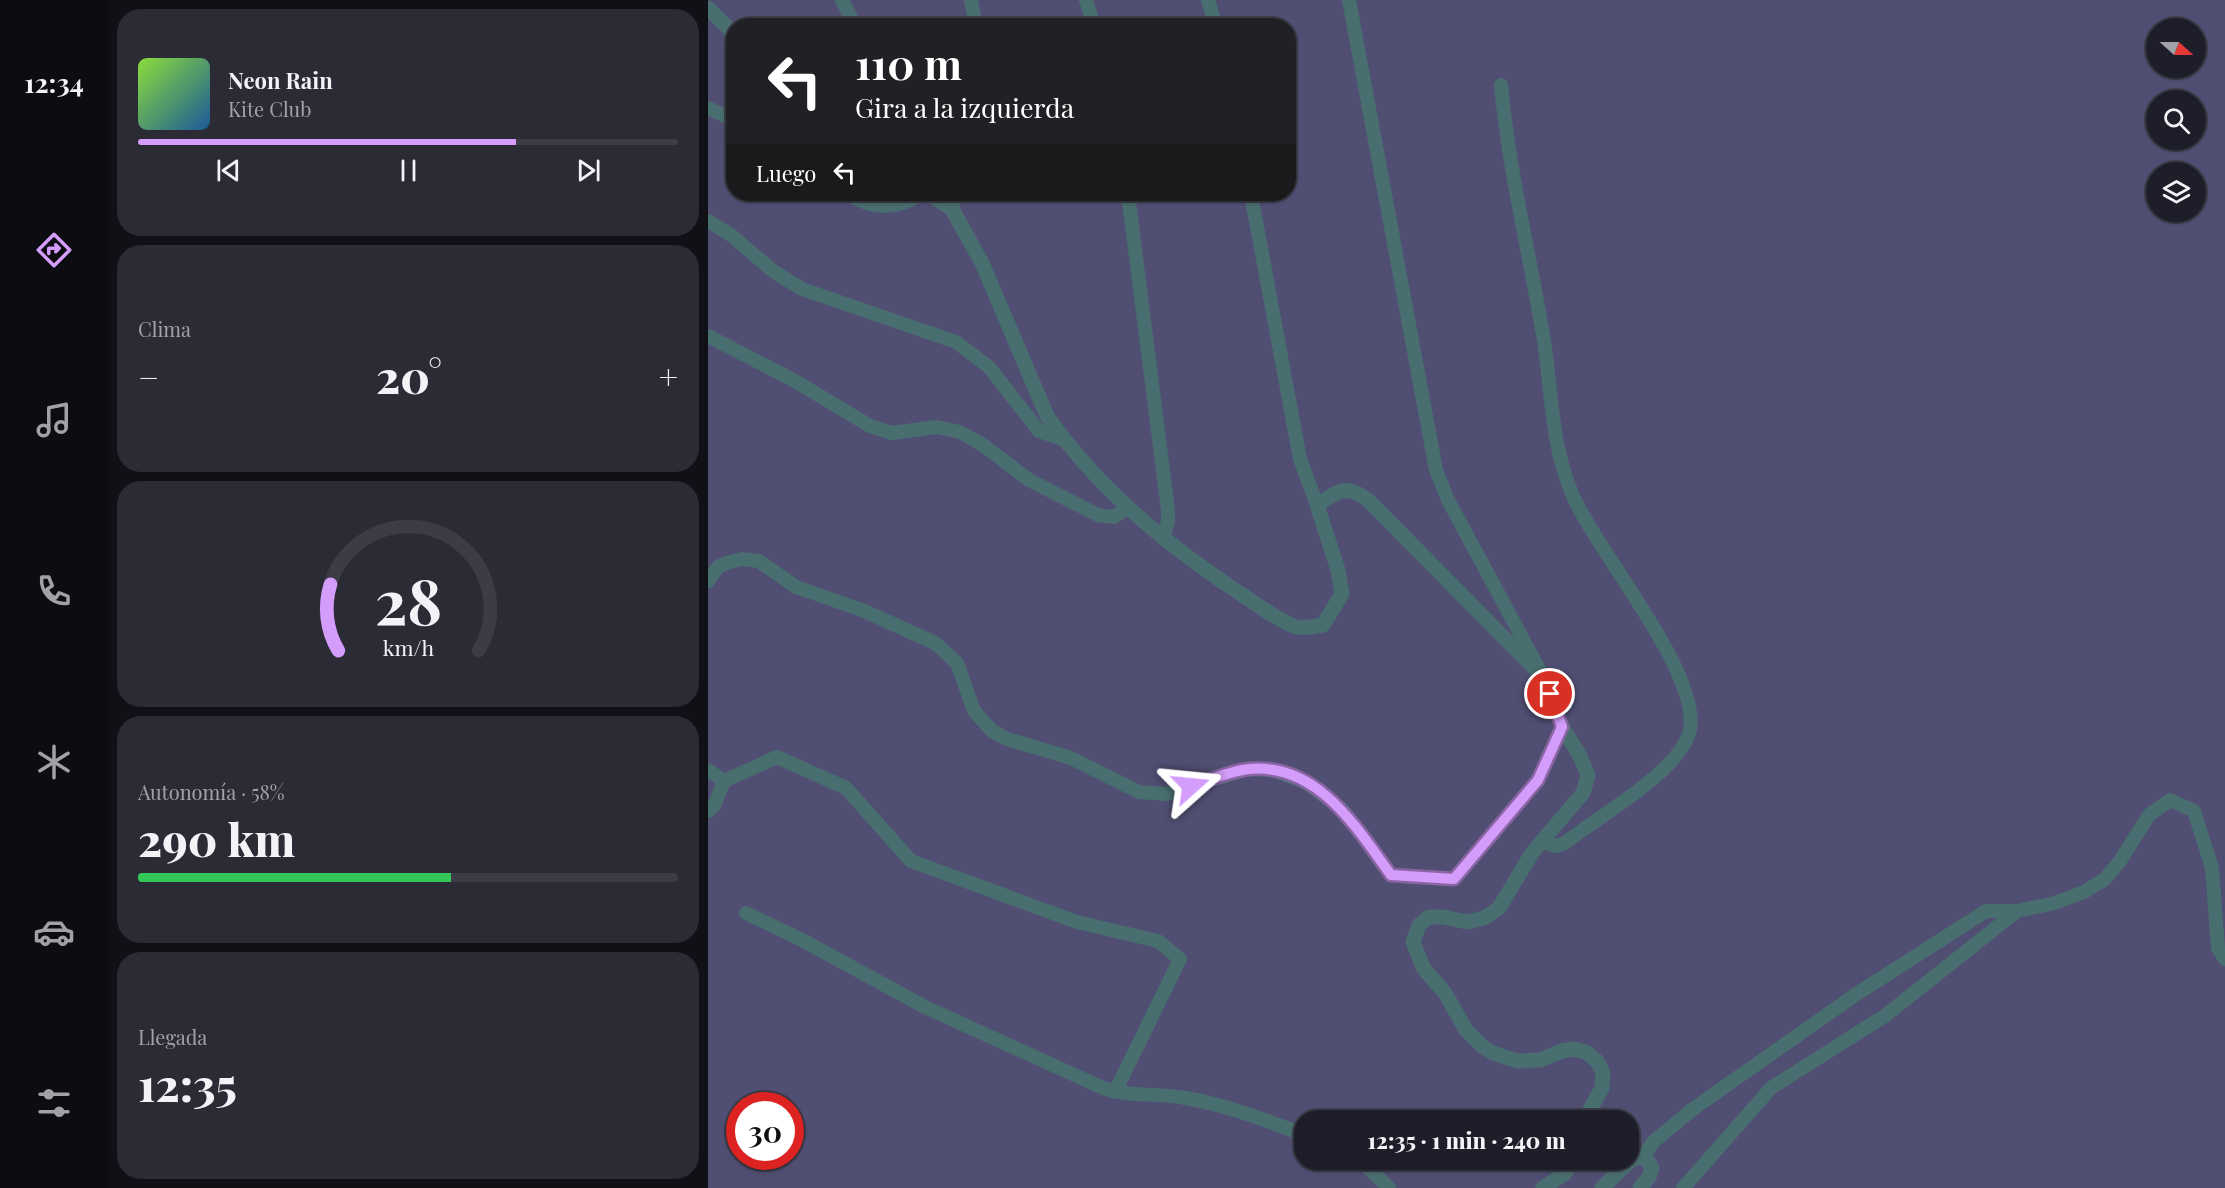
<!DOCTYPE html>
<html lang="es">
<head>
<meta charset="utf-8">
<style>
  :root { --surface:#1e1e2a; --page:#2b2b36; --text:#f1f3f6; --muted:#a1a2a8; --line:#3c3c47; --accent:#d49cfb }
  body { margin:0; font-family:"Playfair Display",serif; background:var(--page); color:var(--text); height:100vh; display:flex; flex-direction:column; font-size:22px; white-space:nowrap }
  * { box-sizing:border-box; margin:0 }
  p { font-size:20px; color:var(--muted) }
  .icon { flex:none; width:33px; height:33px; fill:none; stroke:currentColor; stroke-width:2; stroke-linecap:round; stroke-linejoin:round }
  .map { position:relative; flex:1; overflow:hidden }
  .side { display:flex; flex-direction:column; gap:9px; padding:9px; background:#101017; width:600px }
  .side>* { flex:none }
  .top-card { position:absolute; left:18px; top:18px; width:570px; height:183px; border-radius:24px; box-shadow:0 2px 4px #0004,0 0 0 2px var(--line); background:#202124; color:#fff; overflow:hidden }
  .needle { width:39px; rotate:111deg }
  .fabs { position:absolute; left:1438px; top:18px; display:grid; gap:12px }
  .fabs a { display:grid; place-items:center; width:60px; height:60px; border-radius:50%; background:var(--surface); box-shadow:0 2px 4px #0004,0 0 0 2px var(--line); font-size:30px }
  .speed { position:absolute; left:18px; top:1092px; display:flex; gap:12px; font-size:30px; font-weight:700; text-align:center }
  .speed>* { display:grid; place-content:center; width:78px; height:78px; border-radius:50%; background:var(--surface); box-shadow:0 2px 4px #0004,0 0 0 2px var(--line); line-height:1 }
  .speed .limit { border:9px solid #d22; background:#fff; color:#111 }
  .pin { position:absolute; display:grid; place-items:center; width:51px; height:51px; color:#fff; margin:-26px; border:3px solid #fff; border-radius:50%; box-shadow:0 2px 6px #0007 }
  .me { position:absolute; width:66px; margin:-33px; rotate:72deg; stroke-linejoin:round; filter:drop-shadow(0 0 4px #0008) }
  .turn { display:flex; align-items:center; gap:21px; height:126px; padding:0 30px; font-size:27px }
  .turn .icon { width:78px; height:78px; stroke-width:2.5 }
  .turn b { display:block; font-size:42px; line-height:51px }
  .then { display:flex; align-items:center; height:57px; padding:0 30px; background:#0003; gap:12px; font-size:22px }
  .big { font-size:45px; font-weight:800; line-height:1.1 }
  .side .card { flex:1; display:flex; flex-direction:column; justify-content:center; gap:9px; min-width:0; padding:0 21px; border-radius:24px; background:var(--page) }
  .side .dial { align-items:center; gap:0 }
  .dial svg { height:156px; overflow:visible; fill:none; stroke:var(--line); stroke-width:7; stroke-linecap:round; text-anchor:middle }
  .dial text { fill:var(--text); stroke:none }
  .song { display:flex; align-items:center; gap:18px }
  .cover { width:72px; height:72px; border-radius:9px; background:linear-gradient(135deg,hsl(90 70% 55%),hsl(210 70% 35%)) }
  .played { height:6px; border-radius:3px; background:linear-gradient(90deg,var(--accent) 70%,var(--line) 70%) }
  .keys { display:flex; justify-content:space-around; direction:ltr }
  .heat { display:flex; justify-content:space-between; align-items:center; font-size:33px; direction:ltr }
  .charge { height:9px; border-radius:4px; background:linear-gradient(90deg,#34c759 58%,var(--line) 0) }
  .trip { position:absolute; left:586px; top:1110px; width:345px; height:60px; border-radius:24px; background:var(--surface); box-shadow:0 2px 4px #0004,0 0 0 2px var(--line); font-weight:800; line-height:60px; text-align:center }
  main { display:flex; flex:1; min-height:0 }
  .dock { display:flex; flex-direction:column; width:108px; justify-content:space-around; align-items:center; background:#0c0c11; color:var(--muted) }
  .dock .icon { width:42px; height:42px }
  .dock .on { color:var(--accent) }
  .dock b { font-size:27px; color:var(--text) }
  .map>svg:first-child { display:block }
  .green { fill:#504f73; fill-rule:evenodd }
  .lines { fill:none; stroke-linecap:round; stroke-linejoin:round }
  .minor { stroke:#496e6f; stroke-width:14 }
  .tertiary { stroke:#496e6f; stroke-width:15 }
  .route-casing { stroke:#8a65a3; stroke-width:15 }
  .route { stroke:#d49cfb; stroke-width:10 }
</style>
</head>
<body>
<main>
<nav class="dock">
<b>12:34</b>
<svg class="icon on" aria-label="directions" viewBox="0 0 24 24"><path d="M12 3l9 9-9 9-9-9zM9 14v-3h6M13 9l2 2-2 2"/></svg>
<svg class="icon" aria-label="music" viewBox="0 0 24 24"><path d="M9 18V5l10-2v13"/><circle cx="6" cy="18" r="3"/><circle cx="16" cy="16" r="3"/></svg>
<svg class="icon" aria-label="phone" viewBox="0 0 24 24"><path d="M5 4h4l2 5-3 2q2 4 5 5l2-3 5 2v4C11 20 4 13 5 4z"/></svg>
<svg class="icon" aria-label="climate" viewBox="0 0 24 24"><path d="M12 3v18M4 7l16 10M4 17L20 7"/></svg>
<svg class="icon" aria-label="car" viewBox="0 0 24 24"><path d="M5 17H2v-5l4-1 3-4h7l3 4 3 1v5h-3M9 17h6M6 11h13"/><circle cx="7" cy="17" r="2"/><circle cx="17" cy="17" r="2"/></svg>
<svg class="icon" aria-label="filters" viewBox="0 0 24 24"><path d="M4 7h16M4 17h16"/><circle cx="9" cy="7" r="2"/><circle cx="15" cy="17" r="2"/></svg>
</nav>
<section class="side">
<div class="card">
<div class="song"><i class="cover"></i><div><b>Neon Rain</b><p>Kite Club</p></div></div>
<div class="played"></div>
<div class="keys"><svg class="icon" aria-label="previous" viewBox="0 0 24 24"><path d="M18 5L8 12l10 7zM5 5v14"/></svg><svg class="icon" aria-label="pause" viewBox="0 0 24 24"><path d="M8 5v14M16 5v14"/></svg><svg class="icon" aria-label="next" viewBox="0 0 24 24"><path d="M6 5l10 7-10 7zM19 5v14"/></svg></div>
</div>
<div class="card"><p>Clima</p>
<div class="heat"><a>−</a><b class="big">20°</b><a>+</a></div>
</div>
<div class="card dial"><svg viewBox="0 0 100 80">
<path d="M14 69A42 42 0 1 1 86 69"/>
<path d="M14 69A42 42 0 0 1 10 35" stroke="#d49cfb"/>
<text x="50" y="56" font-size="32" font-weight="700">28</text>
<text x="50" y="72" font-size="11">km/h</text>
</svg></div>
<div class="card"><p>Autonomía · 58%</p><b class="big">290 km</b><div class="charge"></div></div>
<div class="card"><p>Llegada</p><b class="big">12:35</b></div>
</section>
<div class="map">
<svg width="1517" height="1188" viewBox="0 0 1517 1188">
  <rect width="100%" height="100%" fill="#282838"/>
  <path class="green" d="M0,0h1517v1188h-1517zM26,26h554v168h-554zM1449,28h39v40h-39zM1449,100h39v40h-39zM1449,172h39v40h-39zM32,1106h50v50h-50zM597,1120h324v40h-324z"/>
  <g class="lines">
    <g class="minor">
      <polyline points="134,0 147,26"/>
      <polyline points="263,0 268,26"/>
      <polyline points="378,0 386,26"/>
      <polyline points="500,0 508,26"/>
      <polyline points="641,0 728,470 740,500 831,669"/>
      <path d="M793,85c8,87 29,170 43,256 8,52 7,105 29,155 25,57 127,176 117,233 -6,40 -94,89 -125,114l-9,3 -14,-4"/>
      <polyline points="0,108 26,120"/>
      <path d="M140,194c25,16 48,16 73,0"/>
      <polyline points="420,194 460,510 460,521 456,536"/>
      <polyline points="543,194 592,459 609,505"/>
      <polyline points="244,209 248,194"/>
      <polyline points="0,221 23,235 65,271 94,289 248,342 281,367 331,431 355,439"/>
      <polyline points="0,336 87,381 162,426 184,433 228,427 252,432 275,445 321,480 390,515 406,517 419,508"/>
      <polyline points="0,581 10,567 18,563 34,559 51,561 88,587 154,610 227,643 249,663 266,711 284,731 299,739 363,758 431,792 459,794 539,769 564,770 597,782 634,809 683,875 746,879 830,780 854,727"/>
      <polyline points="0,770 16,781 6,806 0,811"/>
      <polyline points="16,781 69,757 138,788 203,861 369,922 450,941 472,959 407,1092"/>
      <path d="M38,913l56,27 123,67 178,81c27,9 54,5 82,10 42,7 80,22 120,37"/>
      <polyline points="935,1157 945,1142 985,1109 1147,995 1278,911 1309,911 1347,903 1376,892 1397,879 1412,861 1441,815 1462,800 1486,811 1504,868 1510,948 1517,959"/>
      <polyline points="652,1160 681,1188"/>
      <polyline points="975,1188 1063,1088 1178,1015 1309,911"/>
    </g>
    <g class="tertiary">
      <polyline points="0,8 26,34"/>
      <path d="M221,194l23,15 30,54 65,153c52,74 120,129 194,178 17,11 36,26 55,33 7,2 19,-1 27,-2l19,-31 -4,-24 -21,-65c22,-14 28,-22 51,-5l176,178 18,49 17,27 9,21 -5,18 -51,60 -33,55 -15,10 -17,4 -24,-5h-14l-10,8 -6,17 11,27 21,24 21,37 16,16 11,7 24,8 23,-1 22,-9 12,-2 12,3 11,9 6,12 -1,15 -18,32"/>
      <polyline points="835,1188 856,1174 867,1160"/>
      <polyline points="894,1188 923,1160 931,1157 939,1160 944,1168 941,1177 932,1188"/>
    </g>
  </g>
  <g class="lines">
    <defs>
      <path id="route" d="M483,786c19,-6 39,-15 58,-17 69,-6 107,58 142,106l63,4 84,-99 24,-53 -12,-33"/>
    </defs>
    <use href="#route" class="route-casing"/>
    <use href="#route" class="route"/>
  </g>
</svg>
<div class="fabs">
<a><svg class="needle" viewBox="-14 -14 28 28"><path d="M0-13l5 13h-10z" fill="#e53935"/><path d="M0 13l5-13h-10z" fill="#a1a2a8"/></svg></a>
<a><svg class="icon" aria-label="search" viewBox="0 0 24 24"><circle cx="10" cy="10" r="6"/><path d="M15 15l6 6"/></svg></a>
<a><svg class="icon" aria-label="layers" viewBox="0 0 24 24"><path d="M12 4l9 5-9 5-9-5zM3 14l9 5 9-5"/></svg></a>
</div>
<div class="speed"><div class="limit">30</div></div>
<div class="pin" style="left:842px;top:694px;background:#d93025"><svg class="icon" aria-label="arrive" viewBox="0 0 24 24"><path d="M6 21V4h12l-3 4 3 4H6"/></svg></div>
<svg class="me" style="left:483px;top:786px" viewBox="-20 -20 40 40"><path d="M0-17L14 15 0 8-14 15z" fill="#d49cfb" stroke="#fff" stroke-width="4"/></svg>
<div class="trip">12:35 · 1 min · 240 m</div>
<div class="top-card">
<div class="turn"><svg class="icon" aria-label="left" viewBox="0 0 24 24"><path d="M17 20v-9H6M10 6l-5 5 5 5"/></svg><div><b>110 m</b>Gira a la izquierda</div></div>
<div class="then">Luego<svg class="icon" aria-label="left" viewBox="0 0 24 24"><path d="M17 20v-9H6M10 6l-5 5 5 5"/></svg></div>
</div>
</div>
</main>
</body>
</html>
